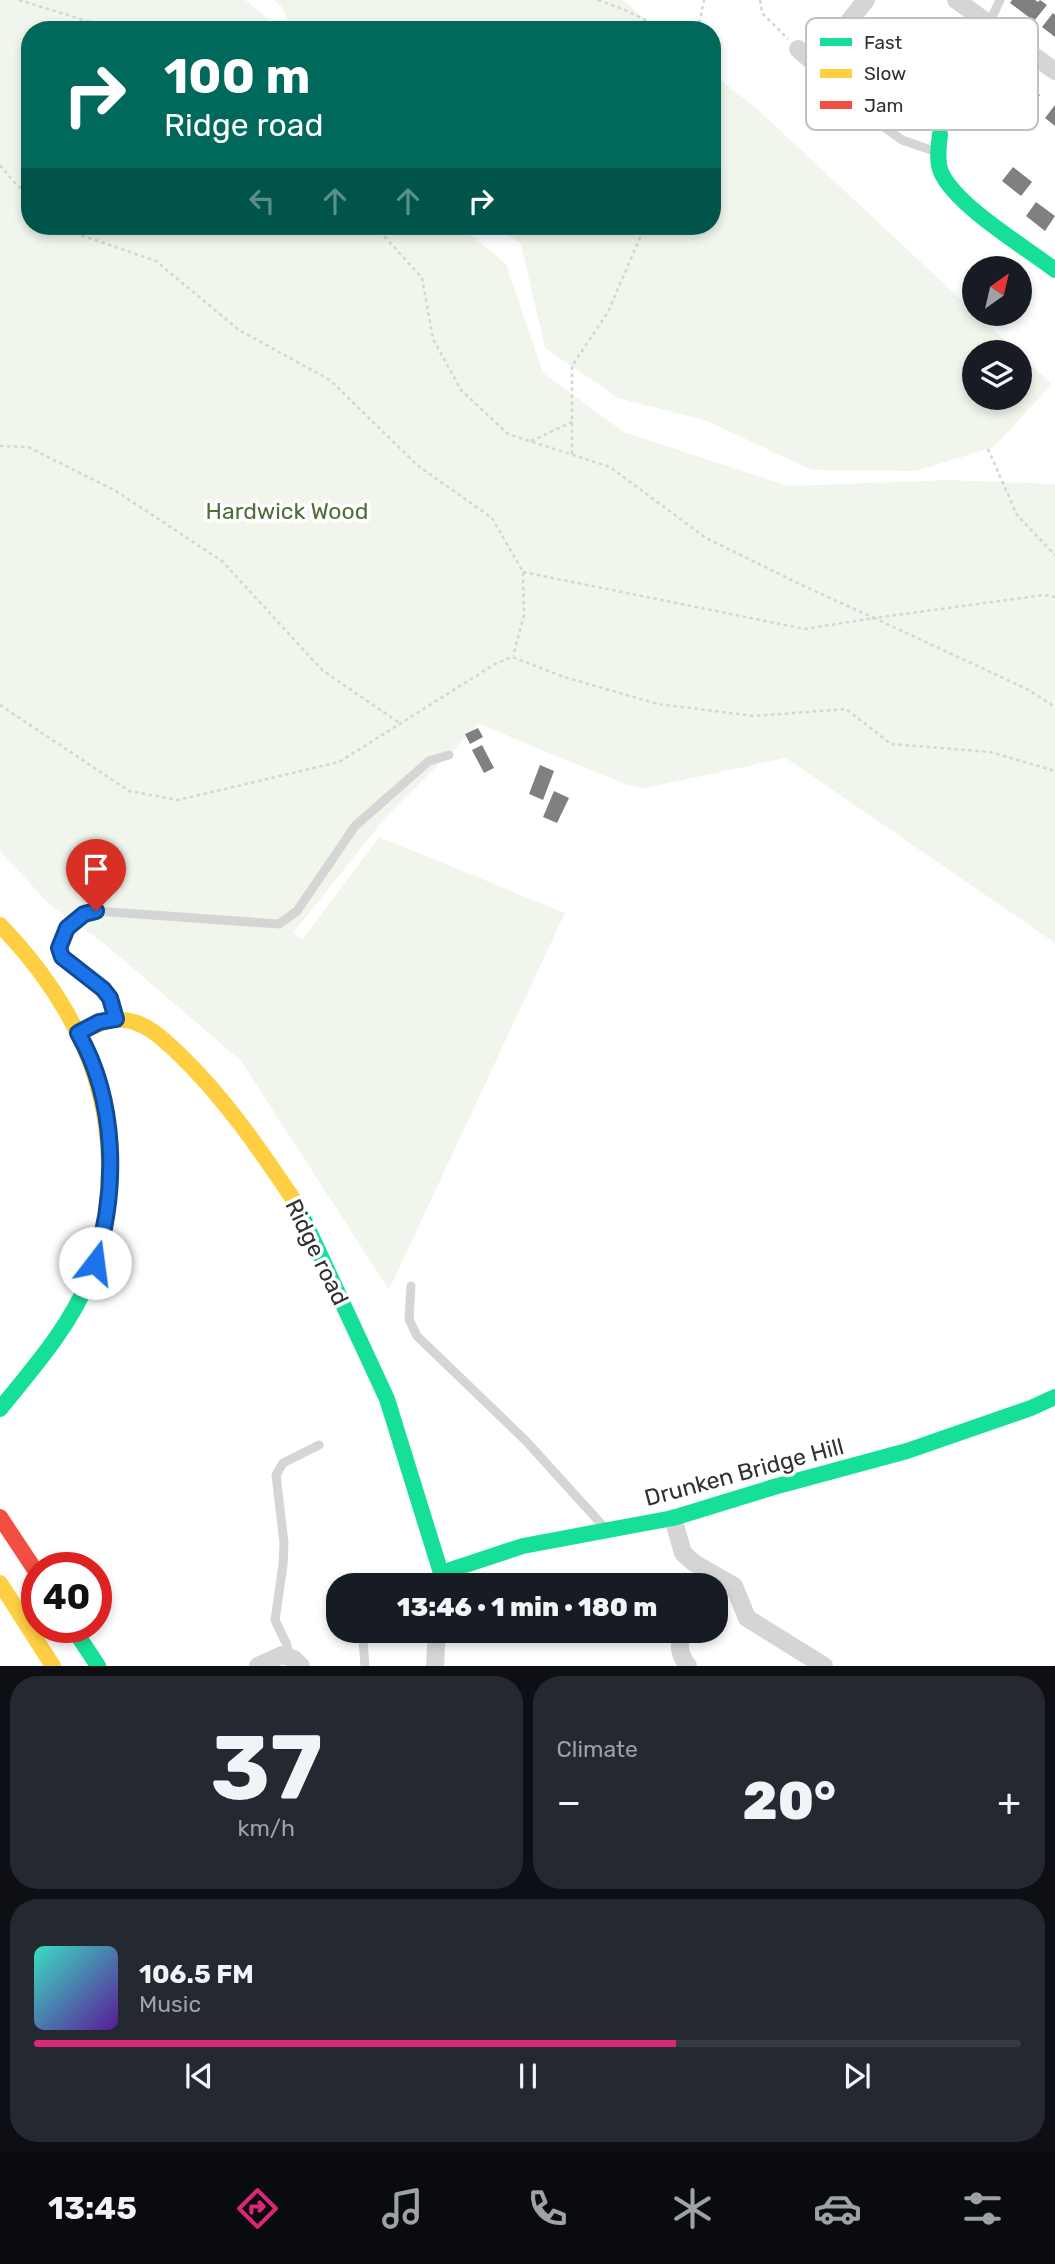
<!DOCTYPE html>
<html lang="en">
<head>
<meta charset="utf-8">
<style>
  :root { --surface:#171b24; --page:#242831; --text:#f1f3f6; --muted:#9ea1a6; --line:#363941; --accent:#db2777 }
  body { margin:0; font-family:Rubik,sans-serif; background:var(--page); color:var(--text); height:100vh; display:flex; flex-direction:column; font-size:26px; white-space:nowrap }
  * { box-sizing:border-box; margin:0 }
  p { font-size:23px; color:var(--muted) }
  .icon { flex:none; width:38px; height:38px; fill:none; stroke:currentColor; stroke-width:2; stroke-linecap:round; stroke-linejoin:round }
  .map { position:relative; height:1666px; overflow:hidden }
  .sheet { display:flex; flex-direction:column; gap:10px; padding:10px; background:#0d0f14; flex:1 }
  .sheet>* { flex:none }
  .banner { position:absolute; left:21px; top:21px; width:700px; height:214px; border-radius:28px; box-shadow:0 4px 10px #0003; background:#00695c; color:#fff; overflow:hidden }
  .needle { width:46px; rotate:34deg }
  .fabs { position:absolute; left:962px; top:256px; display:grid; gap:14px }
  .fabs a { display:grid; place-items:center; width:70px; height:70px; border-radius:50%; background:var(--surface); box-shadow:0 4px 10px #0003; font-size:35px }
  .speed { position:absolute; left:21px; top:1552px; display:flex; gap:14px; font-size:35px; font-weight:700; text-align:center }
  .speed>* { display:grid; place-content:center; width:91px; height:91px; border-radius:50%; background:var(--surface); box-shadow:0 4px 10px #0003; line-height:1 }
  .speed .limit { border:10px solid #d22; background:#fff; color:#111 }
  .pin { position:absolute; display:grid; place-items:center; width:60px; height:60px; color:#fff; margin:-72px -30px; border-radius:50% 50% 50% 0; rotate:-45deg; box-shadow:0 0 7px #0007 }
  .pin .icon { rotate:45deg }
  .me { position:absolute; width:77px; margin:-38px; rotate:15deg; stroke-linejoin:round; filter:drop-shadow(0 0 5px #0008) }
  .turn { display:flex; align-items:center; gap:24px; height:147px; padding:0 28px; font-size:32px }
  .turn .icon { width:91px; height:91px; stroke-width:2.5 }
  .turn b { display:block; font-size:49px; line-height:60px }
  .lanes { display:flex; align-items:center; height:66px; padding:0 28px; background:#0003; justify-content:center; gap:35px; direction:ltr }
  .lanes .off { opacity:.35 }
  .big { font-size:52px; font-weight:800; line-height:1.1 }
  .sheet .card { flex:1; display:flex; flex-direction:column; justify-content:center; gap:10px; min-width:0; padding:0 24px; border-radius:28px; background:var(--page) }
  .sheet .dial { align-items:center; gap:0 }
  .dial b { font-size:91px; line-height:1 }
  .song { display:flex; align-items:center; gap:21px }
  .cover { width:84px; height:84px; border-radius:10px; background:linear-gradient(135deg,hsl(170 70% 55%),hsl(270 70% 35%)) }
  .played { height:7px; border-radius:4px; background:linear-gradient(90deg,var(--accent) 65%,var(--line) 65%) }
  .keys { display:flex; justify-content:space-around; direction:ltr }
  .heat { display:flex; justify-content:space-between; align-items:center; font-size:38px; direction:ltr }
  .sheet .tiles { flex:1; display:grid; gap:10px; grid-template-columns:1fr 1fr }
  .card:last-child { grid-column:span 2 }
  .trip { position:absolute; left:326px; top:1573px; width:402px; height:70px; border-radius:28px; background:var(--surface); box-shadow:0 4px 10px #0003; font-weight:800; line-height:70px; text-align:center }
  .tabs { display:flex; height:112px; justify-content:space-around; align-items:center; background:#090b0e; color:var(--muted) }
  .tabs .icon { width:49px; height:49px }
  .tabs .active { color:var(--accent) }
  .tabs b { font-size:32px; color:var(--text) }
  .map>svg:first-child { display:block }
  .green { fill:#f1f6ed }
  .building { fill:#808080 }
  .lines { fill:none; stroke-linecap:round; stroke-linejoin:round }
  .path { stroke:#d5d5d5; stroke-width:2.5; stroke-dasharray:3.5 3.5; stroke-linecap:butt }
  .lane { stroke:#d5d5d5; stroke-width:9 }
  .street { stroke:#d5d5d5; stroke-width:18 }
  .fast { stroke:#16e098; stroke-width:16 }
  .slow { stroke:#ffcf43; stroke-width:16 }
  .jam { stroke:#f24e42; stroke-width:16 }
  .route-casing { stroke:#114b97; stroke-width:18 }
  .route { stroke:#1a73e8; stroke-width:12 }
  .labels { text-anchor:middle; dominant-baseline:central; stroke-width:7; stroke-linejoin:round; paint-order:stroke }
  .park-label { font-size:23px; fill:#4c6f3c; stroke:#fff }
  .street-label { font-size:23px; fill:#313131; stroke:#fff }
  .key { fill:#fff; stroke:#c1c1c1; stroke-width:2 }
  .key-label { font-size:19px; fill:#313131 }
</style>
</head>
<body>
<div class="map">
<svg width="1055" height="1666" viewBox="0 0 1055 1666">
  <rect width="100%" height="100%" fill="#fff"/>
  <g class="green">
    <polygon points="0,0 245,0 267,17 275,30 30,30 30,226 460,226 506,264 543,373 624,432 788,486 949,480 1055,484 1055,943 786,758 645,788 625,784 479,724 386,817 294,932 302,940 379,837 565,913 389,1290 241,1061 106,945 50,905 0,851"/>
    <polygon points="273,0 623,0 658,30 292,30 281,6"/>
    <polygon points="712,73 756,108 1017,352 975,352 975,397 1020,397 1020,355 1052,384 994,447 916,471 812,470 707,421 618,398 545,348 521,244 496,226 712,226"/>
  </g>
  <g class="building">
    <polygon points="1012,0 1035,0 1038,2 1040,0 1047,5 1034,21 1010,3"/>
    <polygon points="1053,13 1055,15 1055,37 1042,27"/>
    <polygon points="1021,80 1040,95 1030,109 1010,94"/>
    <polygon points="1055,105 1055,126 1045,118"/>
    <polygon points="1013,167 1032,182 1021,196 1002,181"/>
    <polygon points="1036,202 1055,216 1045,231 1026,216"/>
    <polygon points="478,728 483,737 470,744 465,734"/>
    <polygon points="482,745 494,768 484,773 472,750"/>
    <polygon points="540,765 554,771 543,800 529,794"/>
    <polygon points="554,791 569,798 557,823 543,817"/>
  </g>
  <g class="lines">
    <g class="path">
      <polyline points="19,0 90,22 102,30"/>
      <polyline points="598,0 625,10 665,30"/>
      <polyline points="760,0 762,13 788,39"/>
      <polyline points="698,30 704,0"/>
      <polyline points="847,80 864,94 872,105"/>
      <polyline points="0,165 15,183 30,196"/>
      <polyline points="63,226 69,231 156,261 239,330 330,380 417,465 492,518 523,572 524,615 513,656"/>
      <polyline points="375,226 422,278 433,339 461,390 508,434 610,467 706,538 804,586 874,618 1044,595 1055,597"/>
      <polyline points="531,441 572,422"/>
      <polyline points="0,446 28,447 116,491 222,561 322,670 398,722"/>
      <polyline points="988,449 1017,515 1055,555"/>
      <polyline points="572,454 572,366 608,312 645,226"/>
      <polyline points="523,572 805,629 874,618 1027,689 1055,707"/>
      <polyline points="0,705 129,791 178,800 339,762 495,664 512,657 564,677 658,704 754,716 846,709 891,744 990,752 1055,771"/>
    </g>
    <g class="lane">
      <polyline points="989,23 1000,0"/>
      <polyline points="872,118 902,140 937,152"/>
      <polyline points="116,1017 110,998 103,989 62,957 59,948 67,928 84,914 96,911 279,924 297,911 355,826 429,761 449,755"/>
      <polyline points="411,1286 409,1319 417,1336 526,1441 604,1527"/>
      <polyline points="363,1641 365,1666"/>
      <polyline points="289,1657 287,1645 275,1620 283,1565 284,1543 276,1475 283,1463 319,1445"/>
    </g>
    <g class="street">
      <polyline points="956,0 1055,71"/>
      <polyline points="798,49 831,78"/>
      <polyline points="815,64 866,0"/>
      <polyline points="673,1518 683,1553 694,1563 734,1586 747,1618 824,1666"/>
      <path d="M684,1631c-7,13 -5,23 4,35"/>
      <polyline points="258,1666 282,1655 294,1659 301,1666"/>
      <polyline points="435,1666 437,1631"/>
    </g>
    <g class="fast">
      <path d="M940,134c-1,12 -4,26 1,38 14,33 84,75 114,98"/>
      <polyline points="297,1205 387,1399 441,1573 440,1586"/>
      <path d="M0,1409c33,-41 69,-81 89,-130 9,-21 13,-42 17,-64"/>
      <polyline points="441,1573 523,1546 673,1518 774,1487 907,1451 1031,1408 1055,1397"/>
      <polyline points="73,1628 98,1666"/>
    </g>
    <g class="slow">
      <path d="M0,925c79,82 121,175 106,290"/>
      <path d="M78,1033c19,-8 35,-18 56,-11 17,5 31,19 44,31 47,45 83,98 119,152"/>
      <polyline points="0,1583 53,1666"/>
    </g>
    <polyline class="jam" points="0,1517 37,1573"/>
  </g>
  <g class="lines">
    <defs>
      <path id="route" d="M95,1263c23,-73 22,-162 -17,-230l21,-11 17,-3 -6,-21 -7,-9 -41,-32 -3,-9 8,-20 17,-14 12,-3"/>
    </defs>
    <use href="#route" class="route-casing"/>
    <use href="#route" class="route"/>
  </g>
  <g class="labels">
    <g class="park-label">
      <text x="287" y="511">Hardwick Wood</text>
    </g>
    <g class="street-label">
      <text transform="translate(317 1252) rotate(64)">Ridge road</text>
      <text transform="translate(744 1472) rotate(-15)">Drunken Bridge Hill</text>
    </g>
  </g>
  <rect x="806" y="18" width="232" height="112" rx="10" class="key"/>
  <rect x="820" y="38" width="32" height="8" fill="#16e098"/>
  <rect x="820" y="69" width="32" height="9" fill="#ffcf43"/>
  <rect x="820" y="101" width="32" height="8" fill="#f24e42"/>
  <g class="key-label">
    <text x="864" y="49">Fast</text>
    <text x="864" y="80">Slow</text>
    <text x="864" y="112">Jam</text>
  </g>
</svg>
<div class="fabs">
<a><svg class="needle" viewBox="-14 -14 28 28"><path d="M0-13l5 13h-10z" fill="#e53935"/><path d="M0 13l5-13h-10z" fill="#9ea1a6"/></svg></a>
<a><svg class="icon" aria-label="layers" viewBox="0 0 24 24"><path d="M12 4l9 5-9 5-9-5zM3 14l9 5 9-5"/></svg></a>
</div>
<div class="speed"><div class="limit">40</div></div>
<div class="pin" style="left:96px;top:911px;background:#d93025"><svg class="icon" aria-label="arrive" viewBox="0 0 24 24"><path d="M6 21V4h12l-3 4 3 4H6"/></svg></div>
<svg class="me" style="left:95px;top:1263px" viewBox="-20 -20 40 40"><circle r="19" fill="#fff"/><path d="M0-13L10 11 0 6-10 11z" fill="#1a73e8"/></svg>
<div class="trip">13:46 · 1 min · 180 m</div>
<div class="banner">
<div class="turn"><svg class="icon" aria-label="right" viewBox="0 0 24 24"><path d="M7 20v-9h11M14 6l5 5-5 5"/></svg><div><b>100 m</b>Ridge road</div></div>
<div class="lanes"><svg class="icon off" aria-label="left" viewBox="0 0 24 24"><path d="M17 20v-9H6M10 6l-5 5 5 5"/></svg><svg class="icon off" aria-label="ahead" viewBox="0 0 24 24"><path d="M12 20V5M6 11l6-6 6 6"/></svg><svg class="icon off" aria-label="ahead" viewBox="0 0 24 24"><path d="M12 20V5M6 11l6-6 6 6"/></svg><svg class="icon" aria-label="right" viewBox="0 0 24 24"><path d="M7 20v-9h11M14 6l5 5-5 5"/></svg></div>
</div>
</div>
<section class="sheet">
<div class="tiles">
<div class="card dial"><b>37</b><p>km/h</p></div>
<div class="card"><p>Climate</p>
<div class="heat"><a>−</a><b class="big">20°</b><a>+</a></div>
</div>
<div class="card">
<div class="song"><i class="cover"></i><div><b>106.5 FM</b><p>Music</p></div></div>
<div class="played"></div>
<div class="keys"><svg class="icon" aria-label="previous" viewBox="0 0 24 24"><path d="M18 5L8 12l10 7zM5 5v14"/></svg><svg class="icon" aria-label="pause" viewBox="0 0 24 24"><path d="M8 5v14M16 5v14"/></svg><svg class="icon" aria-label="next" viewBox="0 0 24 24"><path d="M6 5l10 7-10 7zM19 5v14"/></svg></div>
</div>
</div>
</section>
<nav class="tabs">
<b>13:45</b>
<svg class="icon active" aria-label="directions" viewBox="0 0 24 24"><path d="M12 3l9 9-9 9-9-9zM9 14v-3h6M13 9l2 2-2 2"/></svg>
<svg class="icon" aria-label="music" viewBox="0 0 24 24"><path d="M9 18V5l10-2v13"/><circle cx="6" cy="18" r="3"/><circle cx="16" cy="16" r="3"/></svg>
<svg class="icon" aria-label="phone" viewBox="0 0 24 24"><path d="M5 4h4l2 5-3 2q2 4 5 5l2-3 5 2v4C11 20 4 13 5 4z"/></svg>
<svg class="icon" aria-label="climate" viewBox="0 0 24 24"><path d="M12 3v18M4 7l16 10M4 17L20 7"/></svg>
<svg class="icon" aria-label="car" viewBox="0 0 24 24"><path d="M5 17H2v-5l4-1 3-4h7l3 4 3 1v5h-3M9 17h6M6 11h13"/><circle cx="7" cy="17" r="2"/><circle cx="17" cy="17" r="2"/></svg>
<svg class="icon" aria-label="filters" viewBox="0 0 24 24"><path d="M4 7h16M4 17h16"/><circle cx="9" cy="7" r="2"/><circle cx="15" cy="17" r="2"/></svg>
</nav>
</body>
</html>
